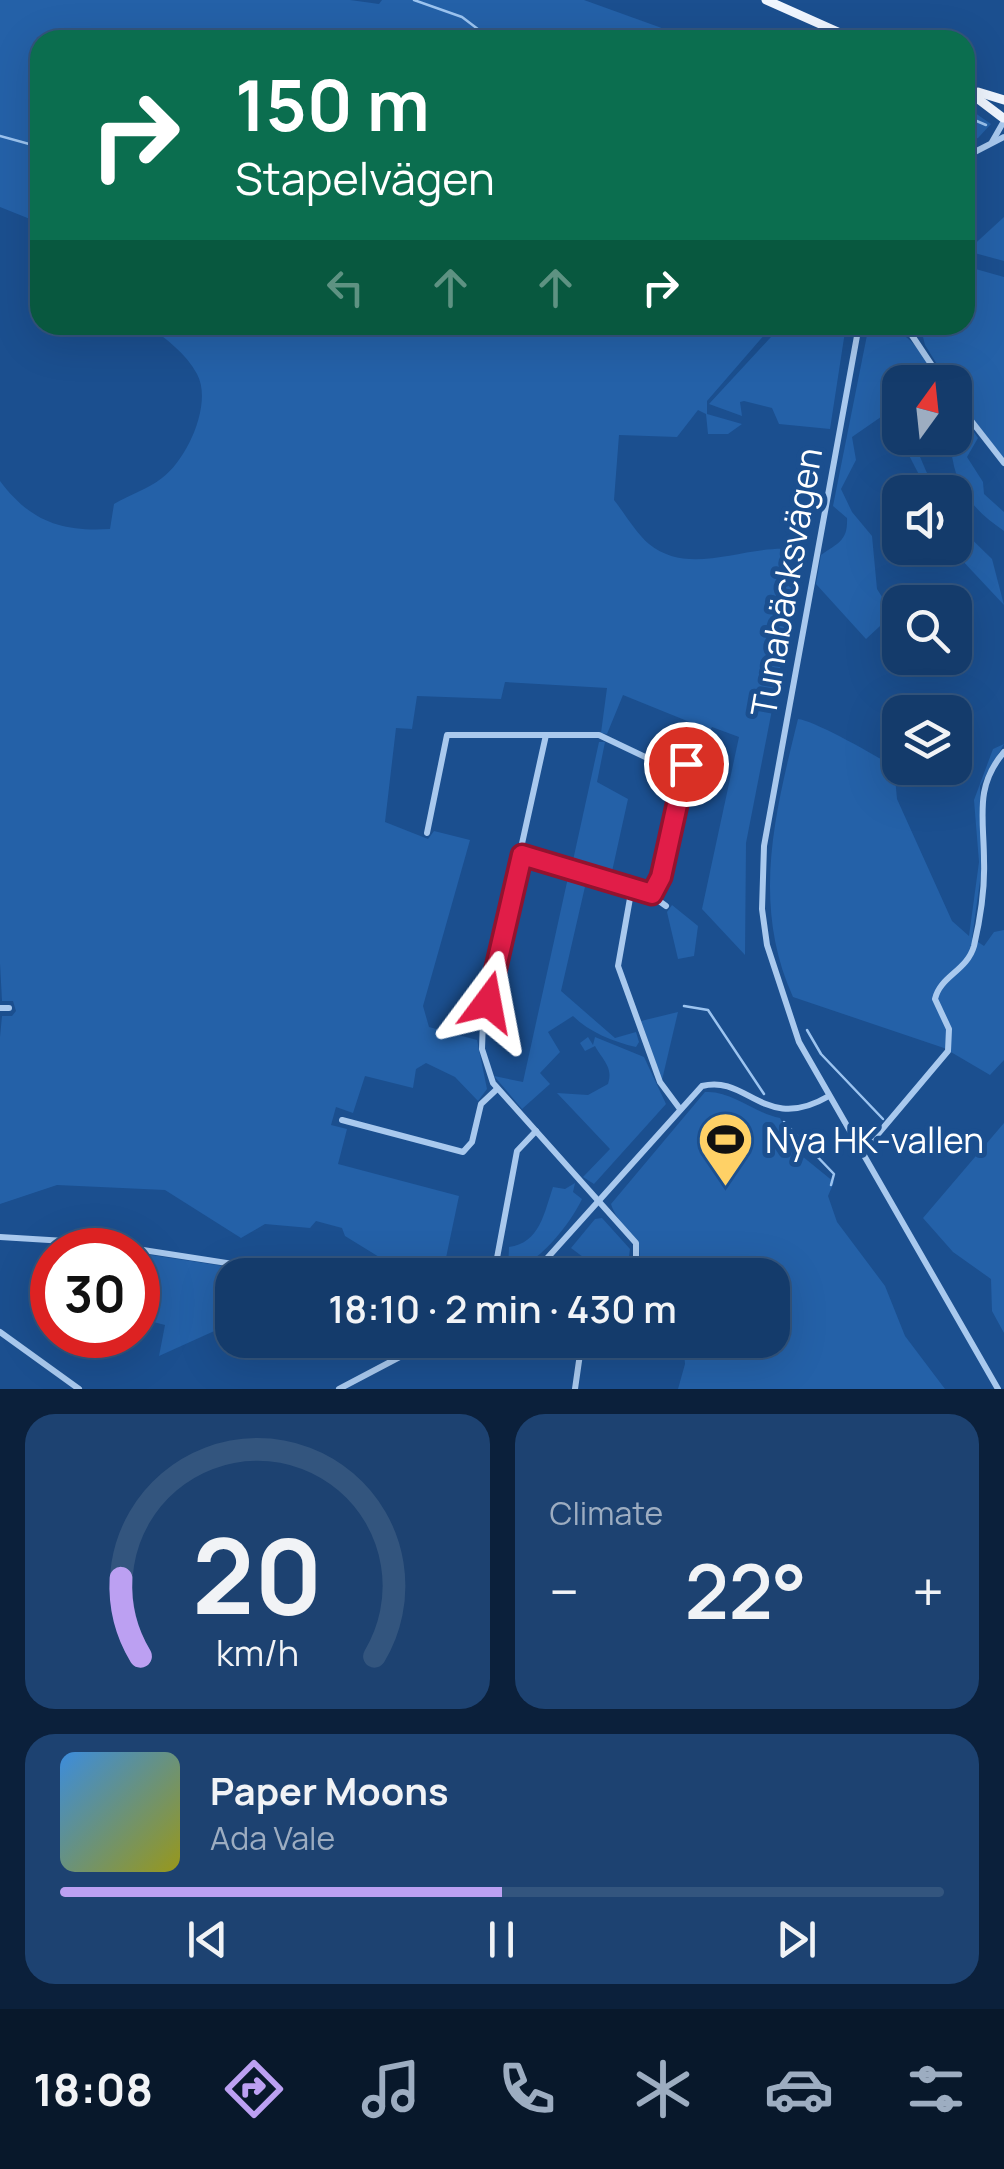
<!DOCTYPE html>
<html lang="en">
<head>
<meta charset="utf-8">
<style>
  :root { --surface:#143b6b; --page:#1d4271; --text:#f1f3f6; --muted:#9dadc1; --line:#33557e; --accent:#bca0f2 }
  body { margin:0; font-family:Manrope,sans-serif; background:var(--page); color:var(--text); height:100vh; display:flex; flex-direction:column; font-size:38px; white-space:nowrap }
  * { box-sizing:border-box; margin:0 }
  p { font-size:32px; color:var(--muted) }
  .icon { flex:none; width:55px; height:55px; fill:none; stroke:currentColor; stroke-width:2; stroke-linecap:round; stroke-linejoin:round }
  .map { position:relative; height:1389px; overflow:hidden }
  .panel { display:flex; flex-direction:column; gap:25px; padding:25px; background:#0b203b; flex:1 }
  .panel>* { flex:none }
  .guide { position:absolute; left:30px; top:30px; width:945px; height:305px; border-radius:30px; box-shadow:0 10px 40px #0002,0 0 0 2px var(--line); background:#0b6e4f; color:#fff; overflow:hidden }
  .needle { width:65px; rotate:15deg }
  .controls { position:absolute; left:882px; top:365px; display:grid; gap:20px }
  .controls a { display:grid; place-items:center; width:90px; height:90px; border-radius:20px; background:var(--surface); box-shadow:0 10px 40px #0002,0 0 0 2px var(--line); font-size:50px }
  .speed { position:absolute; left:30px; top:1228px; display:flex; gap:20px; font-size:50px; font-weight:700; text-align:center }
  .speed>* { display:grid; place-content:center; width:130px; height:130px; border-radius:50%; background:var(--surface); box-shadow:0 10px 40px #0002,0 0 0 2px var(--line); line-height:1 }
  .speed .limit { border:15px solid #d22; background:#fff; color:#111 }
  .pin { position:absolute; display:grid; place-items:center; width:85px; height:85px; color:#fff; margin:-42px; border:5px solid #fff; border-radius:50%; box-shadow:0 2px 10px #0007 }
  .me { position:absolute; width:110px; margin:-55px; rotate:13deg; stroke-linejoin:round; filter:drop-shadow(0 0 8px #0008) }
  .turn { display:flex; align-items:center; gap:35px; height:210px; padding:0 40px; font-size:45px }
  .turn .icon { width:130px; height:130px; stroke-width:2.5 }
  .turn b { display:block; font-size:70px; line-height:85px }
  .lanes { display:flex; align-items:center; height:95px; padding:0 40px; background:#0003; justify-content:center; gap:50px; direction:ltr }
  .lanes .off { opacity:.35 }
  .big { font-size:75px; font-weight:600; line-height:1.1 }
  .panel .tile { flex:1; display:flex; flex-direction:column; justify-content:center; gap:15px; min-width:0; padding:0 35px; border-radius:30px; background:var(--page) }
  .panel .dial { align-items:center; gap:0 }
  .dial svg { height:260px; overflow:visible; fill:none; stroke:var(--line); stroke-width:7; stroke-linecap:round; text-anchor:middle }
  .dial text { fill:var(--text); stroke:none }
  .song { display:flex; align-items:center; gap:30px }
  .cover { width:120px; height:120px; border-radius:15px; background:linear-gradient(135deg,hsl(210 70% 55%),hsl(60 70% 35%)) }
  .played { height:10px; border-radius:5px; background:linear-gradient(90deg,var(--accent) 50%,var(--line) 50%) }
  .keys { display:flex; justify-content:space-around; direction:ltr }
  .heat { display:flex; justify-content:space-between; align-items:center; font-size:55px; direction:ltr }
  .panel .tiles { flex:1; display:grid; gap:25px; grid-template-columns:1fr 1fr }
  .tile:last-child { grid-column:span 2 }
  .trip { position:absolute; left:215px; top:1258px; width:575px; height:100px; border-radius:30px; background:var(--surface); box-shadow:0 10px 40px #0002,0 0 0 2px var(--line); font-weight:600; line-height:100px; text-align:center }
  .menu { display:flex; height:160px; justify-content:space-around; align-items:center; background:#08182b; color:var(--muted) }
  .menu .icon { width:70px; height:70px }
  .menu .selected { color:var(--accent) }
  .menu b { font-size:45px; color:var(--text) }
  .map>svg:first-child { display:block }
  .green { fill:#2461a8 }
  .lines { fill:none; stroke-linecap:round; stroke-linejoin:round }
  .stream { stroke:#9cc4f0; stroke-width:2.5 }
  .minor { stroke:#a9c9ee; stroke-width:6 }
  .major { stroke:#f0f6ff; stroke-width:9 }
  .route-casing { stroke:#92132f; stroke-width:25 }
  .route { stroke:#e11d48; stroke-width:18 }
  .labels { text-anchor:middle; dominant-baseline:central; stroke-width:10; stroke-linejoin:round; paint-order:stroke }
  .street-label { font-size:35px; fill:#fff; stroke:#1b4f8f }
  .poi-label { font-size:35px; fill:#fff; stroke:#1b4f8f; text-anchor:start }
</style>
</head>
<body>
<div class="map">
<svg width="1004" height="1389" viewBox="0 0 1004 1389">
  <rect width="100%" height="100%" fill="#1b4f8f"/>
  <g class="green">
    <polygon points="0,0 350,0 379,4 382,0 584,0 695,40 608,40 564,33 558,40 40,40 40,223 0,207"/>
    <polygon points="965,106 991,124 978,138 965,140"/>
    <polygon points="1004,217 1004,261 967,251"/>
    <polygon points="965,266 1004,277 1004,459 959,401 955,382 948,382 925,345 920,325 965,325"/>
    <path d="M147,325h626l-66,76v13l35,10 -14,10h-20l-2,-20 -8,-4 -21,27 -58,-2 -5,65c11,14 22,33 35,44 44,36 104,-5 154,7l-57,292 -1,112 -43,-46 37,-172 -27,-10 -14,24 -7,-3 11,-21 -79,-32 -16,39 -6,-1 6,-45 -102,-6 -4,17 -84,-3 -5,33 -16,-1 -11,94 43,17 6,-8 36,9 -47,166 6,21 48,13 10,49 -9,12 -23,-24 -29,-14 -10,6 -3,19 -48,-12 -12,37 -17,-6 -5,18 16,4 -9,35 121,32 -16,76 -59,-12 -39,-24 -3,-8 -26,-7 -6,7 -45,-4 -24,14 -76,-48 -108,-5 -57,19v-167l2,-21h10l4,-5 -3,-10h-11l-2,-38v-482c30,40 61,51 110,48l4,-25c15,-9 34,-15 48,-26 25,-18 51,-75 35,-104 -11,-21 -31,-35 -50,-49z"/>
    <polygon points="782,325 846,325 830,429 779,424 772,408 744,401 740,402 742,416 709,404"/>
    <path d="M869,325c40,0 51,27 71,57h-40v55l-9,-27 -39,27 4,23 -15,29 11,23 20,24 5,53 16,25 -27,25 -50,-55 5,-29c17,-12 27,-14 26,-37l-14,-12z"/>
    <path d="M955,404l23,34 -11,19 16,25 1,12 20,18v19c-32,-22 -49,-43 -53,-83l15,-13 -11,-19z"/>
    <polygon points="900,438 912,438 935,492 928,492"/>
    <polygon points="955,523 992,559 1004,605 959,557"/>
    <path d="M798,719c15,1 79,37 96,48l3,32 55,122 17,15 10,-74 -5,-62 19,-51 11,-5 -24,42 1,88 -9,64 12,8 10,-14 10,-2v130l-14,15 -46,-27 -151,-51c-42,-93 -18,-184 5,-278z"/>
    <polygon points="599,742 605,742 597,782 628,799 611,876 572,865"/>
    <path d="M569,873l18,5 -26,113 54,47 21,-6 3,10 -3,5c-22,-5 -47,-15 -63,-31l-25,16 12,20 -20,21 10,11 -28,25 -28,-33 29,6z"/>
    <polygon points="672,905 698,926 694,956 678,959 667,912"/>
    <polygon points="678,1012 662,1080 641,1021"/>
    <path d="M588,1037l5,8 2,-8 49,20 22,47 -72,80 -11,-7 27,-28 -53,-56 31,2 20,-11c6,-16 -6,-25 -13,-38l-10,5 -5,-8z"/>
    <path d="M705,1092c26,-2 49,21 75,26l17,34 37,30 -6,14 9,26 48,64 20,50 40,53h-267l7,-25 -2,-24h89v-65h-143c29,-31 -10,-43 -18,-71z"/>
    <polygon points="1004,1123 1004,1333 992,1311 991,1279 953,1252 923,1218"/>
    <path d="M575,1183l-2,9 9,7c-11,24 -46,69 -74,72l1,-24c31,-4 35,-34 44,-60l12,2z"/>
    <polygon points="602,1218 630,1249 628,1263 615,1275 607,1275 571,1248 595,1219"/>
    <polygon points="138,1253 282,1275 232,1275 232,1323 159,1356 165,1325 138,1318"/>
  </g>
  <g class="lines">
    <g class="stream">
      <polyline points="414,0 462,17 487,36 486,40"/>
      <polyline points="965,116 986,125"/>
      <polyline points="0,136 40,147"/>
      <polyline points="684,1006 708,1010 764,1094"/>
      <polyline points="807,1030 821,1054 883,1119"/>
      <polyline points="784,1122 834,1174 831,1185"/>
    </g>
    <g class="minor">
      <polyline points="992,142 1004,121"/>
      <polyline points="965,157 1004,137"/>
      <polyline points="859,325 764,846 762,909 767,945 799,1042 998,1389"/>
      <polyline points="899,325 911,334 943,382"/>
      <polyline points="955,400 1004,463"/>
      <polyline points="546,735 483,1020 482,1049 493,1083 636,1243 636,1257 624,1275"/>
      <polyline points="427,833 447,735 599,735 683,775"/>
      <polyline points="521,855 644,890 666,906"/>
      <polyline points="632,887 618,966 660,1082 680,1109"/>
      <polyline points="651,894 661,877 686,764 693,750"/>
      <polyline points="0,1008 9,1008"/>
      <polyline points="342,1120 463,1152 472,1142 481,1104 497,1089"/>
      <path d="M862,1153l86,-102 1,-22 -14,-30c5,-23 32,-28 39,-53 6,-26 11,-58 10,-85 0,-43 -10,-74 20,-109"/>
      <polyline points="0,1237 98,1243 304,1275"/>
      <polyline points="497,1258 517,1151 536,1131"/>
      <path d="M532,1275l170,-189c46,-12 62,48 127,10"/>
      <polyline points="0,1332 79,1389"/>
      <polyline points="339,1389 432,1340"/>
      <polyline points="575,1389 582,1340"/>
    </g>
    <g class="major">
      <polyline points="766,0 856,40"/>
      <polyline points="965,89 1003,118"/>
      <polyline points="978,92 1004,100"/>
    </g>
  </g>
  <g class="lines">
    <defs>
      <polyline id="route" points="488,1002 522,855 652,894 661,877 686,764"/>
    </defs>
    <use href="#route" class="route-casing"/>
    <use href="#route" class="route"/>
  </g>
  <defs>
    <symbol id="stadium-pin" viewBox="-11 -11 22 30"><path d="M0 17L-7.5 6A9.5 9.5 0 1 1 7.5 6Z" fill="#ffd166" stroke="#1b4f8f"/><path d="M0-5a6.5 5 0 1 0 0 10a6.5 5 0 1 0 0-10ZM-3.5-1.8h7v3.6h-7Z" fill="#111"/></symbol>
  </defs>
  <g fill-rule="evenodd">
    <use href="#stadium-pin" x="694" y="1108" width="63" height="86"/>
  </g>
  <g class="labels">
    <g class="street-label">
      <text transform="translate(786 582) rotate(-80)">Tunabäcksvägen</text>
    </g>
    <g class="poi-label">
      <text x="765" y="1140">Nya HK-vallen</text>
    </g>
  </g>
</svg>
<div class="controls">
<a><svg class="needle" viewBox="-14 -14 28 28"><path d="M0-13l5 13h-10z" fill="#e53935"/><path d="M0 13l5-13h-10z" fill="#9dadc1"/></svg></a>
<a><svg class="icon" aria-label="sound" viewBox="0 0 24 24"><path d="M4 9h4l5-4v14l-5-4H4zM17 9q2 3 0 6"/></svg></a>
<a><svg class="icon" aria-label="search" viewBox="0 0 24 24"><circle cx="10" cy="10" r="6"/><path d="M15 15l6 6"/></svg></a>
<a><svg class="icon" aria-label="layers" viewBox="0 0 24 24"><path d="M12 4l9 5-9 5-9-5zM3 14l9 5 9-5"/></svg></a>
</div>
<div class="speed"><div class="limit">30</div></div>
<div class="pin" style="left:686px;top:764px;background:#d93025"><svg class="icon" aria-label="arrive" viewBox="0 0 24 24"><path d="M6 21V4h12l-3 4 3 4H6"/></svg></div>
<svg class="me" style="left:488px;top:1002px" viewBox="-20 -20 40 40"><path d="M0-17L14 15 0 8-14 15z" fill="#e11d48" stroke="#fff" stroke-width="4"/></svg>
<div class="trip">18:10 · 2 min · 430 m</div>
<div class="guide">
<div class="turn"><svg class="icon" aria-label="right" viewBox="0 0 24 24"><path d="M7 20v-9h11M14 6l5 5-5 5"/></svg><div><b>150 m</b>Stapelvägen</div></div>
<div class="lanes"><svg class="icon off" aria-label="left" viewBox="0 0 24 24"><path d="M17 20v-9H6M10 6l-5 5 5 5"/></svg><svg class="icon off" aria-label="ahead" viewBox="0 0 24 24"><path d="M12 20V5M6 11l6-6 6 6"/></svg><svg class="icon off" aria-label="ahead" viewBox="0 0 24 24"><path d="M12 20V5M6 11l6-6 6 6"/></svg><svg class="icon" aria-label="right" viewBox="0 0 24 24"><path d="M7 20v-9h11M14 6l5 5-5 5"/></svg></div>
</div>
</div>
<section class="panel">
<div class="tiles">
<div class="tile dial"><svg viewBox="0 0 100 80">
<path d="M14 69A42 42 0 1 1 86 69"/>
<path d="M14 69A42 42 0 0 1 8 45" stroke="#bca0f2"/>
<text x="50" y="56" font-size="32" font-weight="700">20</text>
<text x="50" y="72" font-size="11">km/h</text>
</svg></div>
<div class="tile"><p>Climate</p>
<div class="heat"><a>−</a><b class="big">22°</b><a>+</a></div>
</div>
<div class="tile">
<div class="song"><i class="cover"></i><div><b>Paper Moons</b><p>Ada Vale</p></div></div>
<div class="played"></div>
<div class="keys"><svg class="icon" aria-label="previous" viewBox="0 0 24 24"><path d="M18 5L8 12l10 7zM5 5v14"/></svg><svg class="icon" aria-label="pause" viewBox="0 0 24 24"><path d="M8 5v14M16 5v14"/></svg><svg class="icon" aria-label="next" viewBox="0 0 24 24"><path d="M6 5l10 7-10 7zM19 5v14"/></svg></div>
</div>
</div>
</section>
<nav class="menu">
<b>18:08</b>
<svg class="icon selected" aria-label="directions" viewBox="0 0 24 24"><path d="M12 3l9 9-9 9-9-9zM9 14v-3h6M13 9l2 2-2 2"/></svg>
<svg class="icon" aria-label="music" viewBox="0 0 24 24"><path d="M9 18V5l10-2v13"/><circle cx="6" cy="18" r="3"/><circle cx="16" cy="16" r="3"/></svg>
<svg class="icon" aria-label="phone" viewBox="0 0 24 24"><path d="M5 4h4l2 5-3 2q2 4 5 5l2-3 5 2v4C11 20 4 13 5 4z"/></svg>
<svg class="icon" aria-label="climate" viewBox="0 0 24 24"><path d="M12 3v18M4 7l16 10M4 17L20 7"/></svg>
<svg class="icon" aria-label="car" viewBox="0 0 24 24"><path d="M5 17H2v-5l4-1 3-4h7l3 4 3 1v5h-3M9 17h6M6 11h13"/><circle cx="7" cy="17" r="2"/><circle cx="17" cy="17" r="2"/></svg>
<svg class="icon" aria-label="filters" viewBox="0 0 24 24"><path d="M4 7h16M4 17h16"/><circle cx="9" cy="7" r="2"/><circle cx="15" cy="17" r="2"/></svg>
</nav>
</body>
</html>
